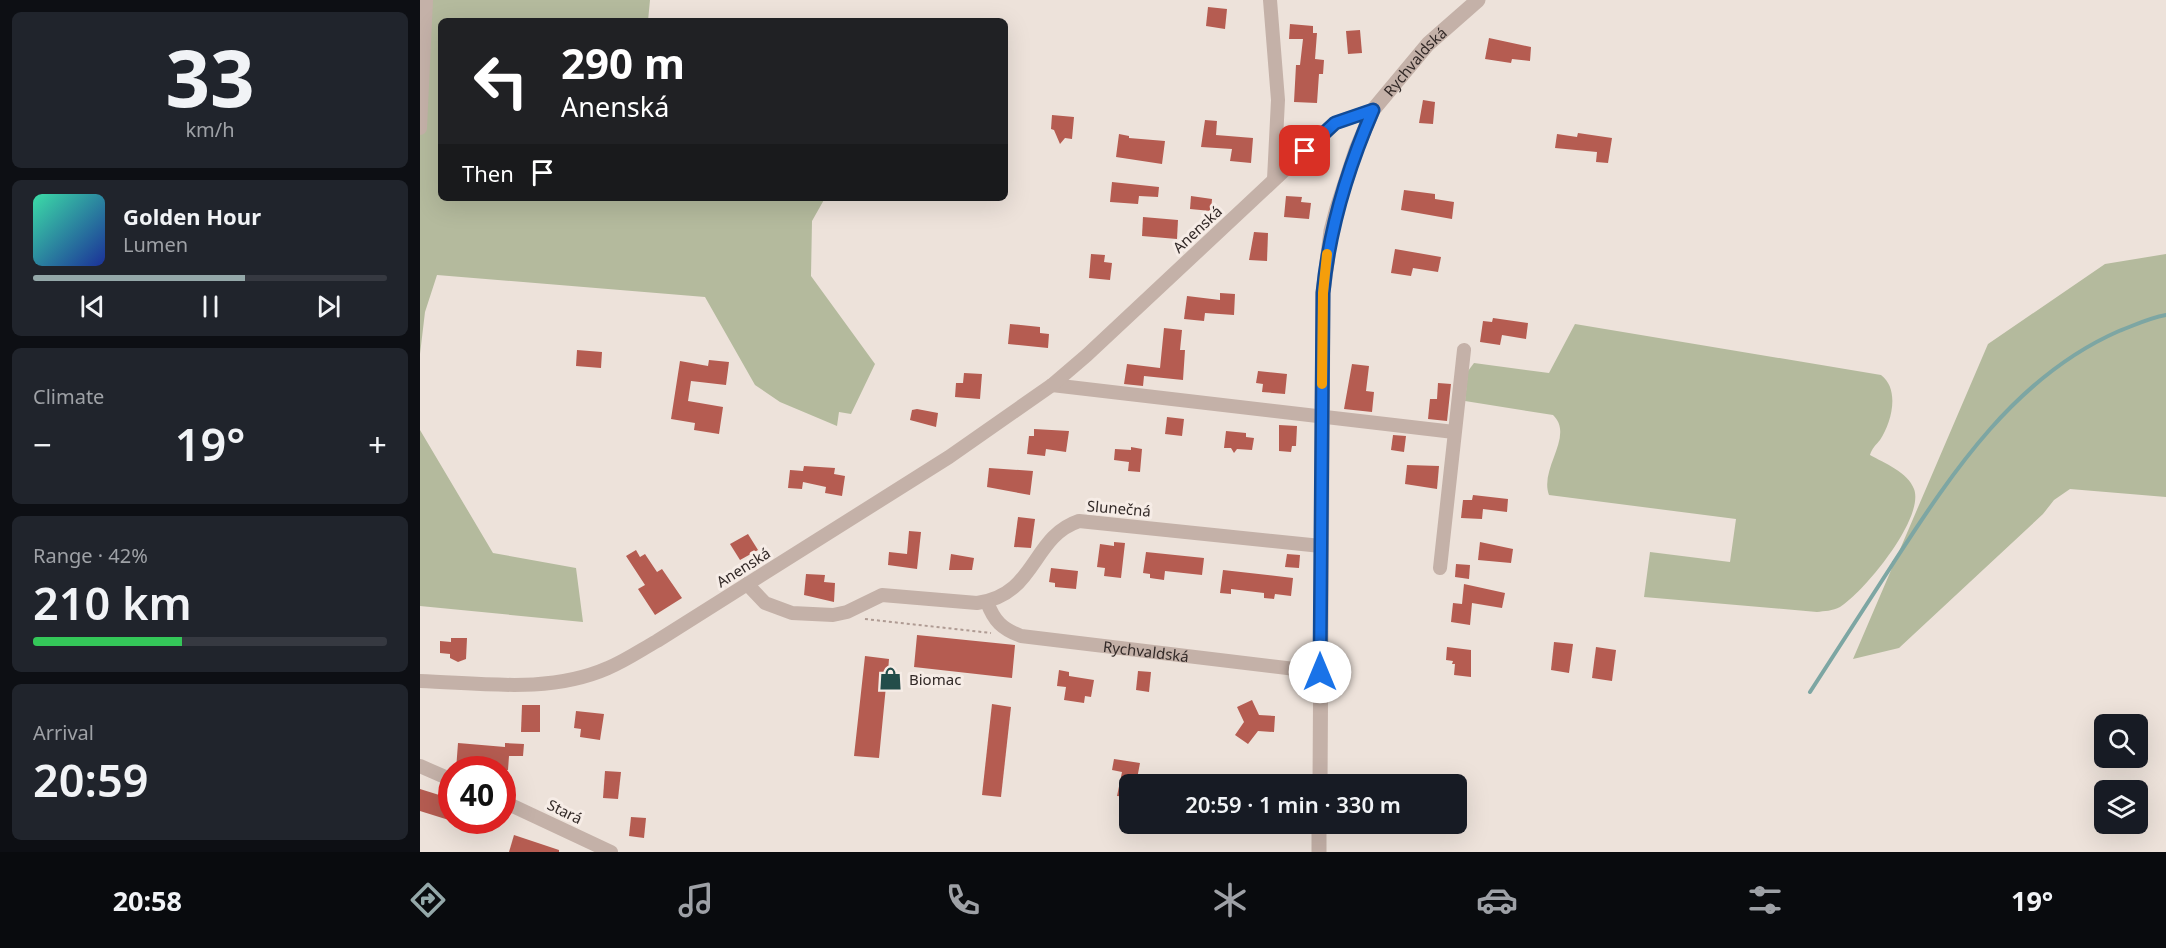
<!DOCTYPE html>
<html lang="en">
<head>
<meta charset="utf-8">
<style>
  :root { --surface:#171b24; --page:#20242c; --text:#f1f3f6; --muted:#9ea1a6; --line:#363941; --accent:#94a8a9 }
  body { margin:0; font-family:"Noto Sans",sans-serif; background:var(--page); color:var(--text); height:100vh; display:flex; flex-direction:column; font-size:22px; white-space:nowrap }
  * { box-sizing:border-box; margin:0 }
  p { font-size:20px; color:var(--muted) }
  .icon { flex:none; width:33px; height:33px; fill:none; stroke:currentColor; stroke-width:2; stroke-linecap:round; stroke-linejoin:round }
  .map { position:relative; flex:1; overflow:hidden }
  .sheet { display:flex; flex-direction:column; gap:12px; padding:12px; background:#0d0f14; width:420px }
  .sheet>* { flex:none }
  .guide { position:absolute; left:18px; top:18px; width:570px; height:183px; border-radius:9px; box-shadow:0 6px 24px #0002; background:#202124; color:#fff; overflow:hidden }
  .controls { position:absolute; left:1674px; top:714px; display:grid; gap:12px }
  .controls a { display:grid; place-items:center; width:54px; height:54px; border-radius:9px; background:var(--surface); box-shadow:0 6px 24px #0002; font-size:30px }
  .speed { position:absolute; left:18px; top:756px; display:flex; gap:12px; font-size:30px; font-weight:700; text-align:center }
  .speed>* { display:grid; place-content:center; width:78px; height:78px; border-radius:50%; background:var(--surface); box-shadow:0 6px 24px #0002; line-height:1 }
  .speed .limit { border:9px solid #d22; background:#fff; color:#111 }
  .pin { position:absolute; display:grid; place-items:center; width:51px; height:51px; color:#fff; margin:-26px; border-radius:12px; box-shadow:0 3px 9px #0006 }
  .me { position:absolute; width:66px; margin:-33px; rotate:0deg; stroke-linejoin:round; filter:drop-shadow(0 0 4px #0008) }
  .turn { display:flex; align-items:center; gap:21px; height:126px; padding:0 24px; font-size:27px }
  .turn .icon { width:78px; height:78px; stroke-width:2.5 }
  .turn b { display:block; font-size:42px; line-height:51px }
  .then { display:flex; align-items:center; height:57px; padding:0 24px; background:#0003; gap:12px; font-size:22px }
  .big { font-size:45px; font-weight:600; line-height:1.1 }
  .sheet .card { flex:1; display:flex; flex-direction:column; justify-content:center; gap:9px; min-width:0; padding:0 21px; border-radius:9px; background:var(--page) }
  .sheet .dial { align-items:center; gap:0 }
  .dial b { font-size:78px; line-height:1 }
  .song { display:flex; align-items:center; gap:18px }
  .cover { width:72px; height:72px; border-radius:9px; background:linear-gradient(135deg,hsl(160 70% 55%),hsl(230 70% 35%)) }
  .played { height:6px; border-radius:3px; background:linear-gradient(90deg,var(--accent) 60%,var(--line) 60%) }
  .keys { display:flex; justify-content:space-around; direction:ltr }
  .heat { display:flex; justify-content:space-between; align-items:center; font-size:33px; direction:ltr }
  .charge { height:9px; border-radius:4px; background:linear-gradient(90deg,#34c759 42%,var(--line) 0) }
  .trip { position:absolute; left:699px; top:774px; width:348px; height:60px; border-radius:9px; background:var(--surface); box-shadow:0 6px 24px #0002; font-weight:600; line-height:60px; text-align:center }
  .tabs { display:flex; height:96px; justify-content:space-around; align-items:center; background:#090b0e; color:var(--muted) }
  .tabs .icon { width:42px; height:42px }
  .tabs .active { color:var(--accent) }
  .tabs b { font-size:27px; color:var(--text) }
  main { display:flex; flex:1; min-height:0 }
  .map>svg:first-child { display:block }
  .green { fill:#b4ba9d }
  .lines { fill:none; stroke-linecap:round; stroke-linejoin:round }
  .stream { stroke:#7da6a3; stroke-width:4 }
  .building { fill:#b55c51 }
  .path { stroke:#af9b93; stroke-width:2; stroke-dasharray:3 3; stroke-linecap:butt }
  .minor { stroke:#c4b1a8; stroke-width:14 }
  .tertiary { stroke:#c4b1a8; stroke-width:15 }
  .route-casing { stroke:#114b97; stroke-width:15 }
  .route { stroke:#1a73e8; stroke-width:10 }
  .slow { stroke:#f59e0b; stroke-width:10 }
  .labels { text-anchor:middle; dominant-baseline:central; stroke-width:6; stroke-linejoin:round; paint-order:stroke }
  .street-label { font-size:15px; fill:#322927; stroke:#f6ece6 }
  .poi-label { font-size:15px; fill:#322927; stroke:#f6ece6; text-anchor:start }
</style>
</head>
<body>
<main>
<section class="sheet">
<div class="card dial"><b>33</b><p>km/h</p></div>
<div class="card">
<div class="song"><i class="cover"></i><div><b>Golden Hour</b><p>Lumen</p></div></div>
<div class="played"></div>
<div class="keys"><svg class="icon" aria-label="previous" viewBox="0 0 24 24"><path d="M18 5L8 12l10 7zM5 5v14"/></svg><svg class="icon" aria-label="pause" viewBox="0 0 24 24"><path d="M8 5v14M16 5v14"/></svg><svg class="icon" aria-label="next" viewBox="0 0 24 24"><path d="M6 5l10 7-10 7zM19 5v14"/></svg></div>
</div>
<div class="card"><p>Climate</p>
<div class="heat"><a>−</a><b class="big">19°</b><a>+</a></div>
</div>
<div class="card"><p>Range · 42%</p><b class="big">210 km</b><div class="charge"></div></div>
<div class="card"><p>Arrival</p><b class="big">20:59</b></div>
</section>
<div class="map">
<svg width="1746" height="852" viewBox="0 0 1746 852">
  <rect width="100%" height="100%" fill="#ede2da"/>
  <g class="green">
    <polygon points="0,0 230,0 228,21 21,21 21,198 405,198 392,221 391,276 455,364 431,414 419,412 417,426 360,402 335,385 285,297 17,275 5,312 0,354"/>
    <polygon points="1746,254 1746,497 1650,489 1634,500 1623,514 1479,648 1433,659 1568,344 1685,264"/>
    <path d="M1155,324l306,51c19,14 11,47 -1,65 -4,5 -8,8 -10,15 14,8 38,17 44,34 11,29 -50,103 -74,118 -7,4 -16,4 -23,5l-173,-15 6,-45 80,10 6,-43 -187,-24c-10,-27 26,-59 4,-80l-88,-14 3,-30 6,-8 75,10z"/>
    <polygon points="0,430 73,553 156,568 163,622 0,606"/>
  </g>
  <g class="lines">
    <path class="stream" d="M1390,692c28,-44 56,-87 84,-130 59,-91 122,-186 225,-231 16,-6 30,-13 47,-16"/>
  </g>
  <g class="building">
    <polygon points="788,7 807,9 805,29 786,26"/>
    <polygon points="870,24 893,26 893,33 897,33 895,59 904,60 903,74 899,74 897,103 874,102 876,65 880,65 883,39 869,39"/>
    <polygon points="940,30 942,53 928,54 926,31"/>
    <polygon points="1069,38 1111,47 1110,61 1092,59 1091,63 1065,59"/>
    <polygon points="1003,100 1015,102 1013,124 999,123"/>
    <polygon points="632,115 654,117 652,139 645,138 640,144 634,130 631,129"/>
    <polygon points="785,120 797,121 796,135 833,138 831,163 810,161 812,149 781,147"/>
    <polygon points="1158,133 1192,138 1188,163 1176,162 1177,152 1135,148 1137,134 1157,137"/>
    <polygon points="699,134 709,136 709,138 745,141 742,164 696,157"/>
    <polygon points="692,182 739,187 738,197 719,196 718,204 690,202"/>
    <polygon points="984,190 1015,194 1015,199 1034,202 1032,219 981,210"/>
    <polygon points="771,196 792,199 791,211 770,209"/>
    <polygon points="866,196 882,197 881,202 891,203 889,219 864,217"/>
    <polygon points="723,217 758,220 757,239 722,236"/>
    <polygon points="834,232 848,233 847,261 829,260"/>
    <polygon points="975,249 1021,257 1018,272 993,268 991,276 971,273"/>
    <polygon points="671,254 685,255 684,262 692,263 690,280 669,278"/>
    <polygon points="800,293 815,294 814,315 785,313 784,321 764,319 767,296 800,300"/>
    <polygon points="1073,318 1108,323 1106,339 1082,335 1080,345 1060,342 1063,321 1072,322"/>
    <polygon points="590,324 620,327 620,333 629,334 628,348 588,344"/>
    <polygon points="744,328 762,330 760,350 765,350 763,380 724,376 723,386 704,384 707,364 740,368"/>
    <polygon points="157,350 182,352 181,368 156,366"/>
    <polygon points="289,360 309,362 306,385 271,381 268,401 303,407 299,434 274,430 275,423 251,419 260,361 288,366"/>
    <polygon points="932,364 949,366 946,391 954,392 952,412 924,409"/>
    <polygon points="838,371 867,374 865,394 842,392 843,384 836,383"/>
    <polygon points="544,373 562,374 560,399 535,397 536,383 543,383"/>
    <polygon points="1018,383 1031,384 1027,421 1008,419 1010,399 1017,399"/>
    <polygon points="497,409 518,413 516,427 490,420 492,410"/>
    <polygon points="747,417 764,419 762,436 745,434"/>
    <polygon points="859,425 877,426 876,446 872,446 871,452 859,451"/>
    <polygon points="614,429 649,431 646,452 626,449 625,456 607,454 609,436 614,436"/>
    <polygon points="806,431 826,433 826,437 834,438 832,450 817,449 814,453 811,448 804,448"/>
    <polygon points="973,435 986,436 984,452 971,450"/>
    <polygon points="711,447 722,449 720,472 708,471 709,462 694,460 695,449 711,450"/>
    <polygon points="987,465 1019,466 1017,489 985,484"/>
    <polygon points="384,466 415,468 414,474 425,476 422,496 405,493 406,487 383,482 382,489 368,488 370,470 383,471"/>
    <polygon points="569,468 613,471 610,495 567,487"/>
    <polygon points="1053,495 1088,499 1087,512 1063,509 1062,519 1041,518 1043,500 1052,500"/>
    <polygon points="598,517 615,519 611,548 594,547"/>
    <polygon points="489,531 501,532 497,569 468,565 469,552 487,554"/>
    <polygon points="328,534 338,550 320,560 310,544"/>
    <polygon points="694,542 705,543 701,578 684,576 685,568 677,567 680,544 694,546"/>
    <polygon points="1060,542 1093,549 1091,563 1058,560"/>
    <polygon points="216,550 220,557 225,554 237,572 242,569 262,598 235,615 218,589 225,585 206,556"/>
    <polygon points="726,552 784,558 782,575 745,571 744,580 730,578 730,574 723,573"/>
    <polygon points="531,554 554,558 552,570 529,570"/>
    <polygon points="867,554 880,555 879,568 865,567"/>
    <polygon points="1036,564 1050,565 1049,579 1035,577"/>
    <polygon points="631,568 658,571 656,589 635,587 635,583 629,582"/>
    <polygon points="803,570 873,578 871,596 855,594 854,599 844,598 844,593 811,589 811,594 800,593"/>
    <polygon points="386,574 405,575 404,582 415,583 414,602 384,595"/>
    <polygon points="1044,584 1085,593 1082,608 1052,603 1050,625 1031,622 1033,603 1042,604"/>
    <polygon points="497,635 595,645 592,678 494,667"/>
    <polygon points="31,638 47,638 46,659 38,662 30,658 30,654 20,653 20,641 31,642"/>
    <polygon points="1134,642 1153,644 1149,673 1131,670"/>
    <polygon points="1027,647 1051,650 1051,677 1034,675 1035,664 1032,664 1033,661 1026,660"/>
    <polygon points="1176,647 1196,650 1192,681 1172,678"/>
    <polygon points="445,656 469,659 468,672 480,673 478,688 466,686 459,758 434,756"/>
    <polygon points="639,670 649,672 649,676 674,680 671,697 665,696 664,703 644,700 646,687 637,686"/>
    <polygon points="718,671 731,672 729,692 716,690"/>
    <polygon points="832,700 839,715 855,716 854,732 838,731 828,744 815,735 824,722 817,707"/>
    <polygon points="572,704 591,707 581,797 562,795"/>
    <polygon points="102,705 120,705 120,732 101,732"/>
    <polygon points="156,711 184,714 180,740 160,737 161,729 154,728"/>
    <polygon points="38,743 85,747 85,743 104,744 103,756 89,756 88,770 36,770"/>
    <polygon points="694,759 720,763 716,784 710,784 710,797 697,796 702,772 692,770"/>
    <polygon points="185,771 201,772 198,799 183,798"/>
    <polygon points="0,789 32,799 32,821 0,811"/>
    <polygon points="211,817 226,818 224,838 209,836"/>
    <polygon points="94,835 139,850 139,852 89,852"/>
  </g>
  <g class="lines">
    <polyline class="path" points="445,619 571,633"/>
    <g class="minor">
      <polyline points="850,0 858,100 854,179"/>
      <polyline points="0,128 6,0"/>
      <polyline points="632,385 1034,432"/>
      <polyline points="1020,568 1044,350"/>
      <path d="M327,584l18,19 27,10 41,2 14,-3 35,-17 95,8c60,-8 54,-66 102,-82l242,25"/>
      <path id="s1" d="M567,602c7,19 15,27 34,34l299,36"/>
      <path d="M0,681c62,2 129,13 188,-13 17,-7 33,-18 49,-27l292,-184 103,-72 35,-30 248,-232 38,-13"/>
      <polyline points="0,766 32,780"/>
      <polyline points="82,801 191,852"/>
    </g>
    <g class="tertiary">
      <path id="s2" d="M900,784l3,-491 8,-62 6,-23 19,-58 17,-40 55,-66 50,-44"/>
      <polyline points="899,852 899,824"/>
    </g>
  </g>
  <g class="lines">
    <defs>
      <path id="route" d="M885,151l30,-28 38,-13c-26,60 -44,119 -50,183l-3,379"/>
    </defs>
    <use href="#route" class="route-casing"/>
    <use href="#route" class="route"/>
    <polyline class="slow" points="902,384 903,293 907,254"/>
  </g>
  <defs>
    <symbol id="shop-bare" viewBox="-9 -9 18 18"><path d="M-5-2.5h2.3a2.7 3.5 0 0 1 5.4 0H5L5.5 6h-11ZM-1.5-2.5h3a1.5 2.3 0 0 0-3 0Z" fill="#234d4a" stroke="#f6ece6" stroke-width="2.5" paint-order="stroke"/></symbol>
  </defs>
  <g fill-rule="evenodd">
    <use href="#shop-bare" x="454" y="662" width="33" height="33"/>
  </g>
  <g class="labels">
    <g class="street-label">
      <text stroke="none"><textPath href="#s2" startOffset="746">Rychvaldská</textPath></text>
      <text transform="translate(777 229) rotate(-43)">Anenská</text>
      <text transform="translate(699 508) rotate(5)">Slunečná</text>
      <text transform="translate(323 567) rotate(-32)">Anenská</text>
      <text stroke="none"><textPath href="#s1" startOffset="176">Rychvaldská</textPath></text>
      <text transform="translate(145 811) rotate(26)">Stará</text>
    </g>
    <g class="poi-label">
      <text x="489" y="679">Biomac</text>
    </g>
  </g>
</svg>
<div class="controls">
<a><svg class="icon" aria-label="search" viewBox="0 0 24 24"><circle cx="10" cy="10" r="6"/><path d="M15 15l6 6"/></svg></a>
<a><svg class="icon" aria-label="layers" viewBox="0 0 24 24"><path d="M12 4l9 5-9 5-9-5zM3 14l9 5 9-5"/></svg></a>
</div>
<div class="speed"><div class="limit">40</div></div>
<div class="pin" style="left:885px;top:151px;background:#d93025"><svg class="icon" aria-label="arrive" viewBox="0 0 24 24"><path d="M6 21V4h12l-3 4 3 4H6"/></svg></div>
<svg class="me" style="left:900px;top:672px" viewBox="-20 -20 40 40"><circle r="19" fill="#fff"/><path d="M0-13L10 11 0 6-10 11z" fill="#1a73e8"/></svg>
<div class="trip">20:59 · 1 min · 330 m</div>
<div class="guide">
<div class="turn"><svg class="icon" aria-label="left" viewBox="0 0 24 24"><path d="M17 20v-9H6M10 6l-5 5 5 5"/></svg><div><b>290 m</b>Anenská</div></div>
<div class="then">Then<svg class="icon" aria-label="arrive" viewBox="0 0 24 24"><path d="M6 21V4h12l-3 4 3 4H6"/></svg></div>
</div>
</div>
</main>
<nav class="tabs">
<b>20:58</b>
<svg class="icon active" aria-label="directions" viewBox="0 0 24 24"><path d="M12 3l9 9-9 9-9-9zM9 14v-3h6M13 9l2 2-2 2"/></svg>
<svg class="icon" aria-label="music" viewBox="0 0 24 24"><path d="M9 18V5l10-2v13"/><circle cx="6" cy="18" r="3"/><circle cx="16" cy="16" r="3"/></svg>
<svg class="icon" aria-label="phone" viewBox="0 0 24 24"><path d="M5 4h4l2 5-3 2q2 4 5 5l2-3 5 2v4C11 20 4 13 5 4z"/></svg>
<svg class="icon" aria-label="climate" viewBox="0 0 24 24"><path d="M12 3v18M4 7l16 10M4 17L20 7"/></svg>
<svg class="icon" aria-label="car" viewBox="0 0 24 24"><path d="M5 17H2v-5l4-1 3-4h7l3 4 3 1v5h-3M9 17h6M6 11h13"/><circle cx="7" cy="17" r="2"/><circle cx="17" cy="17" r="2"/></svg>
<svg class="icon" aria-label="filters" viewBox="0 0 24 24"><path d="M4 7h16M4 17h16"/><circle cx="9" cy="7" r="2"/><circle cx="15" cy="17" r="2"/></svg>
<b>19°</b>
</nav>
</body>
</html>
